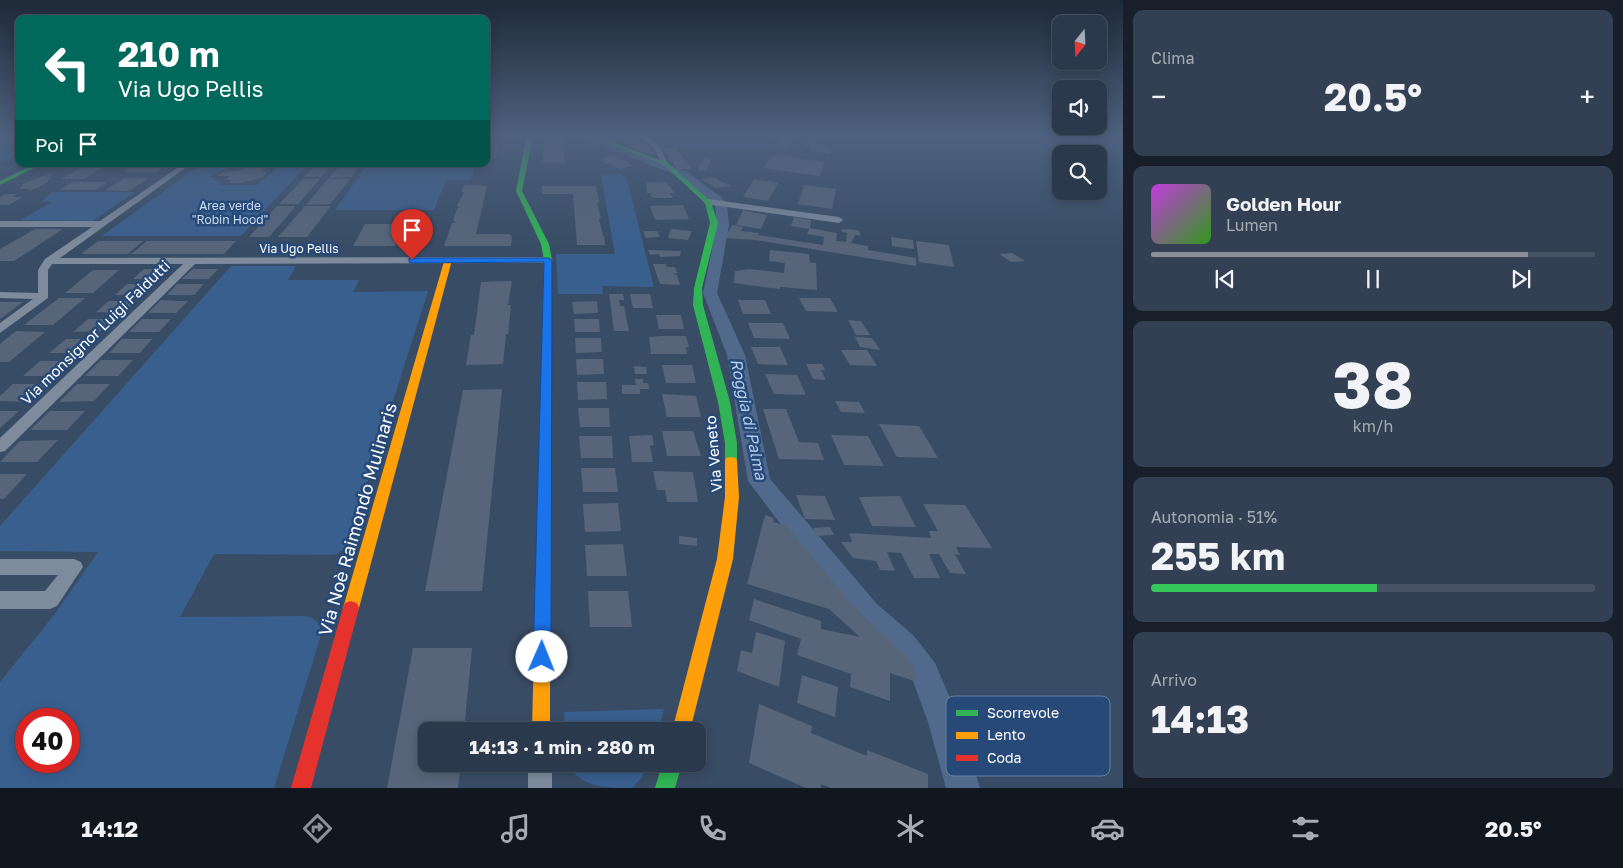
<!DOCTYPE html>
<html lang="it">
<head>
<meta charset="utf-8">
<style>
  :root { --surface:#2b394c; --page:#334053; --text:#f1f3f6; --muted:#a6acb5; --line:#475364; --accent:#8c9099 }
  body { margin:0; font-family:"Golos Text",sans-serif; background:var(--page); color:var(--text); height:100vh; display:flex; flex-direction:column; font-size:19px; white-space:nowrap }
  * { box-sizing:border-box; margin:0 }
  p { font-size:16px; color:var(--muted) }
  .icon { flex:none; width:28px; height:28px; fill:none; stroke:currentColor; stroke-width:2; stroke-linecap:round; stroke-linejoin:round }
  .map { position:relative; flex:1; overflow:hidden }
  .details { display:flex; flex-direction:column; gap:10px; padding:10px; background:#181f2a; width:500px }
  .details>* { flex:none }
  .banner { position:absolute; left:15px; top:15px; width:475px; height:152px; border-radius:10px; box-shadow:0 2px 12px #0003,0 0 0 1px var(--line); background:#00695c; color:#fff; overflow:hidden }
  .needle { width:32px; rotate:198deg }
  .controls { position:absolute; left:1052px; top:15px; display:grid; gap:10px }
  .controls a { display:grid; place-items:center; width:55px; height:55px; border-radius:10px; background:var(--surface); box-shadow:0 2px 12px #0003,0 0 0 1px var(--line); font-size:25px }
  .speed { position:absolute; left:15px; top:708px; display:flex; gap:10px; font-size:25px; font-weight:700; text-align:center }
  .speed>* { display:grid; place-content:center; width:65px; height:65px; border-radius:50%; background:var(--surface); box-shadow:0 2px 12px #0003,0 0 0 1px var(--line); line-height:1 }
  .speed .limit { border:8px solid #d22; background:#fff; color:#111 }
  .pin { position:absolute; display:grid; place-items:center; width:42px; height:42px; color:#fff; margin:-51px -21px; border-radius:50% 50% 50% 0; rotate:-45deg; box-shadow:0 0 5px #0007 }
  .pin .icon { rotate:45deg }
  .me { position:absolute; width:55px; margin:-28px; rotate:1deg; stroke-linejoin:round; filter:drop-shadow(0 0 4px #0008) }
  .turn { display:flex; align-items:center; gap:18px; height:105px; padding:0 20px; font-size:22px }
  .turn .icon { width:65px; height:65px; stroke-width:2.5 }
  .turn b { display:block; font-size:35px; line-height:42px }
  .then { display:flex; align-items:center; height:48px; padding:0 20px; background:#0003; gap:10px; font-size:19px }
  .big { font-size:38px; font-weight:700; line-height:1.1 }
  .details .widget { flex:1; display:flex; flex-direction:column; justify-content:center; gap:8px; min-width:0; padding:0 18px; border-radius:10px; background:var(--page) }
  .details .dial { align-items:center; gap:0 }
  .dial b { font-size:65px; line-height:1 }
  .song { display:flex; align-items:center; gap:15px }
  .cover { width:60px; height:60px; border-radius:8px; background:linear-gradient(135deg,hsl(290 70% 55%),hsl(110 70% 35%)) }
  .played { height:5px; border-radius:2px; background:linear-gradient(90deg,var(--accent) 85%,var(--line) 85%) }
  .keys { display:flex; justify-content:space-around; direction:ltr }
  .heat { display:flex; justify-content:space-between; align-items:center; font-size:28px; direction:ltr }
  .charge { height:8px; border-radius:4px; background:linear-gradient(90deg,#34c759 51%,var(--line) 0) }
  .trip { position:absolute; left:418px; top:722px; width:288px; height:50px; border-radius:10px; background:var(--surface); box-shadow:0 2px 12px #0003,0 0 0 1px var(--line); font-weight:700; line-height:50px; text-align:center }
  .tab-bar { display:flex; height:80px; justify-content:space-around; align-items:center; background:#11171e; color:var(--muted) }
  .tab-bar .icon { width:35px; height:35px }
  .tab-bar .current { color:var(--accent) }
  .tab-bar b { font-size:22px; color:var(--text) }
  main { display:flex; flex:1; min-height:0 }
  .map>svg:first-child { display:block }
  .green { fill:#395f8f; fill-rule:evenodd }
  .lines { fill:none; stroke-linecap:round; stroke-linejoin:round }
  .canal { fill:#516a8c; fill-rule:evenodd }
  .building { fill:#566579 }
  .street { fill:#7d8b9c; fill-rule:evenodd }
  .fast { fill:#30b455; fill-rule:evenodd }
  .slow { fill:#ff9f0a; fill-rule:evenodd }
  .jam { fill:#e5322d; fill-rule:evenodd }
  .route { fill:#1a73e8; stroke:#114b97 }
  .labels { text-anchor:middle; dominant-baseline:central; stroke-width:5; stroke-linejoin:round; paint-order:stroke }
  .far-park-label { font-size:12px; fill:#cadcf3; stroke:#264978 }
  .far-street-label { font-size:12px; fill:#fff; stroke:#264978 }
  .street-label { font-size:15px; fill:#fff; stroke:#264978 }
  .water-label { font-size:16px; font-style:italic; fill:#b3cceb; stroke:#264978 }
  .near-street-label { font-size:18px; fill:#fff; stroke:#264978 }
  .key { fill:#264978; stroke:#6780a0; stroke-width:1 }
  .key-label { font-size:14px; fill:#fff }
</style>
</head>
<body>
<main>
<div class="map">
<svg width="1123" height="788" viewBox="0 0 1123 788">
  <rect width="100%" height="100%" fill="#394c65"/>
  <g class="green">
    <rect x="0" y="136" width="19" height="25"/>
    <polygon points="648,136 767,136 761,150 658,145"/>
    <path d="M201,164h15l12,4c-5,4 -12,4 -19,9l8,1 -5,3 9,1 -1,3h37l25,-21h26l-67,72h-139z"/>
    <polygon points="368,164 475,164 471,180 446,180 434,210 335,210"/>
    <polygon points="622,174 627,180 654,287 602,286 603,294 558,294 556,254 615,254 601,175"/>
    <polygon points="52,192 135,192 93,221 21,220 52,202 41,202"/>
    <path d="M231,266h65l-8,14h71l-6,12 75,-1 -81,255 -10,8 -6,1 -117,-1 -34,63 124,-1 8,2 8,7v13l-46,150h-274v-106l54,-67 44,-63 -98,-1v-25zM26,719h43v42h-43z"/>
    <polygon points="664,709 658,731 565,731 564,712"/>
    <path d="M569,764h79l-6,13 -10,11c-25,0 -53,0 -63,-24z"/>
  </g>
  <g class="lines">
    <polygon class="canal" points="579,136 590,136 689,173 721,197 727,205 729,225 717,293 745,355 770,479 877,604 914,636 935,663 960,722 980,788 946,788 928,722 913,681 894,654 857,622 820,576 748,481 727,355 703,293 717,225 715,205 681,177"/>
  </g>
  <g class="building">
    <polygon points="564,136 565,163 543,163 544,137"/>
    <polygon points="627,139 638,140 642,141 626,144 619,141"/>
    <polygon points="780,139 792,140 789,149 776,148"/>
    <polygon points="486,140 500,140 500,143 496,143 500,144 497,154 493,155 497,155 496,158 486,159"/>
    <polygon points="804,142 824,144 824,148 830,149 830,154 810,152 811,148 803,147"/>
    <polygon points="645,143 656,153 650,154 628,146"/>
    <polygon points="663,148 676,148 692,169 677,169"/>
    <polygon points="771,155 802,159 825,162 820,176 763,168"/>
    <polygon points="613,156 630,163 627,163 634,165 620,169 599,160"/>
    <polygon points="707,156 711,157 707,171 698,170 702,161"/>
    <polygon points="317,164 333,164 321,177 304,177"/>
    <polygon points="341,164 361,164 351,177 329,178"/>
    <polygon points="135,165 168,165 157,172 123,172"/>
    <polygon points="251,165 262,165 260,167 265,168 262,171 267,172 263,177 241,183 229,183 232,180 227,180 228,176 217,176 222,172 237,171"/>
    <polygon points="82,167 104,167 84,179 61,179"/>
    <polygon points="55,173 46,178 51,177 47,182 37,188 27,191 29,189 20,189 23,184 34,179"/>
    <polygon points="714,177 722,182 732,186 715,188 701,179"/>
    <polygon points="125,178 148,178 129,191 105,190"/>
    <polygon points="303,179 320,179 298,204 279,204"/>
    <polygon points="328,179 350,179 330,204 306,205"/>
    <polygon points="754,179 778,183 768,201 743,197"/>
    <polygon points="73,182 108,182 95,190 59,190"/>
    <polygon points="666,182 675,193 670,193 673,198 652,198 650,193 647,193 646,183"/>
    <polygon points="466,185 487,186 476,234 509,234 512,236 511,246 444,246 452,223 454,223 455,221 453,221 457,208 459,208 457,206 464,192 461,192 464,186"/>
    <polygon points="804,185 836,189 832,209 798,204"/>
    <polygon points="542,186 596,186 599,203 597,203 601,218 599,220 603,234 602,236 604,236 605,245 577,245 573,194 544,194 542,193"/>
    <polygon points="6,194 16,194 13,197 22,197 9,205 0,205 0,197"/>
    <polygon points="683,205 689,219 655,220 650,206"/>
    <polygon points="277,206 296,206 269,237 249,237"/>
    <polygon points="305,206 331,206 307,237 278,237"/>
    <polygon points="743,210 767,215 761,229 736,225"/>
    <polygon points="794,217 811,220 810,228 837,233 836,241 846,242 847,233 842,232 842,229 857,230 860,232 860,236 855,235 851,243 868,246 868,250 916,258 916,266 756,240 725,238 732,225 743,227 741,231 759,233 758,235 823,245 824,237 807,234 809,229 791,226"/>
    <polygon points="365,224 405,224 395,246 353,246"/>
    <polygon points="35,229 63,229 14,261 0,261 0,249"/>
    <polygon points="671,229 692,231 688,240 668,238"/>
    <polygon points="643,231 657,231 660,237 646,238"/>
    <polygon points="891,237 913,240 914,249 892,246"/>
    <polygon points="98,241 143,241 128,254 81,254"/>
    <polygon points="147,241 236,241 224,254 131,254"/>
    <polygon points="916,241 949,245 954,267 919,262"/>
    <polygon points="648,250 681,251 680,256 660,257 659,254 650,255"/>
    <polygon points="770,250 809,254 810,263 816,263 817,290 780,287 780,289 734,283 735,271 749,269 784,273 785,263 769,261"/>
    <polygon points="1012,253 1025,261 1011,262 999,254"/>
    <polygon points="653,264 666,264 666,267 675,267 677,273 673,274 677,275 680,285 660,284"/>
    <polygon points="144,269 170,269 160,279 133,279"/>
    <polygon points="193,269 218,269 209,279 182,279"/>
    <polygon points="93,270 119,270 93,293 65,293"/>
    <polygon points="512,281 508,305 511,305 508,334 506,334 503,364 466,365 471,335 474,335 481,282"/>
    <polygon points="127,284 154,284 143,295 115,295"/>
    <polygon points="177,284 204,284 194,295 167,295"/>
    <polygon points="609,294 623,294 624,300 619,300 620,306 624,306 629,331 614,331"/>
    <polygon points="630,294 650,294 653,308 633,308"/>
    <polygon points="59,298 85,298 53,325 24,325"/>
    <polygon points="799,298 830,298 838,312 806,311"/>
    <polygon points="161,300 176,301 188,301 176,313 148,313"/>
    <polygon points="738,300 765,300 771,314 743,314"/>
    <polygon points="109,301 136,301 124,313 96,312"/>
    <polygon points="597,301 598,313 574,314 572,302"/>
    <polygon points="0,302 23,302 0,319"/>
    <polygon points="656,315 681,315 684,329 659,329"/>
    <polygon points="88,319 117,319 104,331 73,332"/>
    <polygon points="142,319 171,319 159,332 129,332"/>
    <polygon points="574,319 599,319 600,332 575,332"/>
    <polygon points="848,320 861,321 870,335 856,335"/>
    <polygon points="748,323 783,323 790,339 754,338"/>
    <polygon points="16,331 45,332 9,362 0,362 0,344"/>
    <polygon points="663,336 686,336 689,347 686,347 687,354 651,354 649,337"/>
    <polygon points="855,337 872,338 880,350 860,347"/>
    <polygon points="575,338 601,338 602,352 576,353"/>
    <polygon points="66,339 96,339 81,353 49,353"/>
    <polygon points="122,339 152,339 140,353 109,353"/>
    <polygon points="751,347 780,347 788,365 758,364"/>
    <polygon points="841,350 867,350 877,366 850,365"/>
    <polygon points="576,359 603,359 604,374 577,375"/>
    <polygon points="101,360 133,360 118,376 85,376"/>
    <polygon points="40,361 72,361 56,376 23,376"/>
    <polygon points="806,364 822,364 825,370 821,370 826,380 813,379"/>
    <polygon points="662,365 692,365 696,383 666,383"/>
    <polygon points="634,366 646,367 647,374 635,374"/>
    <polygon points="765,374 797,375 806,395 774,394"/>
    <polygon points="635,379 643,379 643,383 648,383 649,389 640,389 640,394 622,394 622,385 636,385"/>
    <polygon points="577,382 606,382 607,399 578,400"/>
    <polygon points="13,384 47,384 29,402 0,401 0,396"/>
    <polygon points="77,384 110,384 94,401 59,402"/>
    <polygon points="502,389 482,591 425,591 463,390"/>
    <polygon points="662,394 696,396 701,417 667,417"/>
    <polygon points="835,401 859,402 865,413 841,412"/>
    <polygon points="578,408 609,408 610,427 580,427"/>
    <polygon points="763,409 786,409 799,442 818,443 824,460 779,459"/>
    <polygon points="0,411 19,411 0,428"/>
    <polygon points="50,411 85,411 67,430 30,430"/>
    <polygon points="879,424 919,426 938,458 897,457"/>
    <polygon points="662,431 693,431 701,456 667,456"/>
    <polygon points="652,435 654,445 650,446 653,462 632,462 629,436"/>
    <polygon points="831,435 868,436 884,466 844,465"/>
    <polygon points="579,436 612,436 613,458 581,458"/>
    <polygon points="58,440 37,462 0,462 20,441"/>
    <polygon points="581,468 615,468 618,492 583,492"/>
    <polygon points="653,471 693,472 698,502 667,502 665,490 657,490"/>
    <polygon points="0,474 27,474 4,499 0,499"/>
    <polygon points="796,495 825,496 835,520 805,519"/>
    <polygon points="900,496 916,527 872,526 859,497"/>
    <polygon points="618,503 621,531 585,532 583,504"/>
    <polygon points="923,504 965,505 992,548 956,547 960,555 955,554 966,574 950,573 939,554 929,554 940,578 914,578 901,553 887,552 895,571 880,570 876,561 853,558 841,542 852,542 849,533 931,538 929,531 938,531"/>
    <polygon points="765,515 774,518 773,522 787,526 854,607 902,652 913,665 917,682 890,673 890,701 850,687 851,674 797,655 801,639 749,620 754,599 821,621 821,629 860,637 829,609 747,584"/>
    <polygon points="830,527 834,535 817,536 813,528"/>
    <polygon points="679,536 697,538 697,546 679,544"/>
    <polygon points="623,544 627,576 587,576 585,545"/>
    <polygon points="588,591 628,591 632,627 590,627"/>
    <polygon points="756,632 785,641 779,687 737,671 741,650 752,653"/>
    <polygon points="413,648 472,648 464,731 426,731 426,764 461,764 458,788 387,788"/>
    <polygon points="802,675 838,687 835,717 797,703"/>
    <polygon points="759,704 812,726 811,733 867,756 867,750 928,774 928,788 831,788 821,784 821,788 806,788 749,763"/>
  </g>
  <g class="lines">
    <g class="street">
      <polygon points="640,136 647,136 659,146 669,166 663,166 654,148"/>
      <polygon points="183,164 191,164 60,258 548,257 553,260 548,263 195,264 5,451 0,452 0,438 183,264 52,264 48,270 48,298 0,333 0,323 33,299 0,298 0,292 38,293 38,270 45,259 92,227 0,227 0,221 100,221"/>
      <polygon points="708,199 839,217 843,220 839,223 705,204 704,202"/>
      <polygon points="0,559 74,559 81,562 83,567 57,606 50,609 0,609 0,591 45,591 58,575 0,575"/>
      <rect x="528" y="764" width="24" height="24"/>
    </g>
    <g class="fast">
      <polygon points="523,136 528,136 532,140 522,191 549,244 552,260 550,645 548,651 542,653 536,651 534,645 544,260 541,244 516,191 526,140"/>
      <polygon points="590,136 596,136 668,163 711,202 718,223 702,288 703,305 730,402 737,443 737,461 736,464 726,464 725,461 725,443 718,402 693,305 694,288 710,223 705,203 664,165"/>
      <polygon points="35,164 42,164 0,185 0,181"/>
      <polygon points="662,764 682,764 675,788 655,788"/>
    </g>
    <g class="slow">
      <polygon points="445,258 452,260 359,608 357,613 351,615 345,613 343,608"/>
      <polygon points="731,457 736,458 737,461 739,497 733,559 690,731 672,731 717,559 725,497 725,461 726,458"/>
      <polygon points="542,637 548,639 550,645 550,731 532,731 534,645 536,639"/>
    </g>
    <polygon class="jam" points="351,601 357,603 359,608 311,788 291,788 343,608 345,603"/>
  </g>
  <linearGradient id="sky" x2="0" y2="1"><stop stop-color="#1f2a38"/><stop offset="0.55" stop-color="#4e617e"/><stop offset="1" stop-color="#4e617e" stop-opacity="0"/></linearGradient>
  <rect width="1123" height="246" fill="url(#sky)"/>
  <polygon class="route" points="409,258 548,258 552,260 551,657 548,663 542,666 536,663 533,657 544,262 412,263 409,262"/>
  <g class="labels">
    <g class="far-park-label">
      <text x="230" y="205">Area verde<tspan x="230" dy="14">"Robin Hood"</tspan></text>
    </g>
    <g class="far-street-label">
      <text x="299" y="248">Via Ugo Pellis</text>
    </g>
    <g class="street-label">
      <text transform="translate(95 332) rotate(-44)">Via monsignor Luigi Faidutti</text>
      <text transform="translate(713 454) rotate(-95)">Via Veneto</text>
    </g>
    <g class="water-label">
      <text transform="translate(749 419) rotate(78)">Roggia di Palma</text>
    </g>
    <g class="near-street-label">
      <text transform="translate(357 519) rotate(-74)">Via Noè Raimondo Mulinaris</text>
    </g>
  </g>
  <rect x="946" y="696" width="164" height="80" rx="8" class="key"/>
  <rect x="956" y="710" width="22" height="6" fill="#30b455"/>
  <rect x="956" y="732" width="22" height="7" fill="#ff9f0a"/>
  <rect x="956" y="755" width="22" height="6" fill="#e5322d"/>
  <g class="key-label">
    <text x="987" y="718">Scorrevole</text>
    <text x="987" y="740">Lento</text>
    <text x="987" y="763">Coda</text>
  </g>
</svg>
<div class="controls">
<a><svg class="needle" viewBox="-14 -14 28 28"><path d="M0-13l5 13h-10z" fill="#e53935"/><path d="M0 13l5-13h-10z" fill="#a6acb5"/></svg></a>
<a><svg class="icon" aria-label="sound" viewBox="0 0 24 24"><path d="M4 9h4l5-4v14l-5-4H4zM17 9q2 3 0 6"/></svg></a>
<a><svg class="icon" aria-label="search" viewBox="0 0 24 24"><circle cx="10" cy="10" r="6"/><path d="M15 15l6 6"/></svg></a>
</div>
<div class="speed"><div class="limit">40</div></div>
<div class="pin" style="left:412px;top:260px;background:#d93025"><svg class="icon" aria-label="arrive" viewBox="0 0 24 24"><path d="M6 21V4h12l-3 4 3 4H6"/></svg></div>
<svg class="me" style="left:542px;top:657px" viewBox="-20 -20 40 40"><circle r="19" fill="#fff"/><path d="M0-13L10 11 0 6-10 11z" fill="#1a73e8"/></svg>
<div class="trip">14:13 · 1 min · 280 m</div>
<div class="banner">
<div class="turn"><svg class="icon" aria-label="left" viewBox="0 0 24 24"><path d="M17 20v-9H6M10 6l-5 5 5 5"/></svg><div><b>210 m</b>Via Ugo Pellis</div></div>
<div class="then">Poi<svg class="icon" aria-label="arrive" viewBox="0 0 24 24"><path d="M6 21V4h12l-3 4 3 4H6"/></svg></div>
</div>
</div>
<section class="details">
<div class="widget"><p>Clima</p>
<div class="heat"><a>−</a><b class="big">20.5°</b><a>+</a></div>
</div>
<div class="widget">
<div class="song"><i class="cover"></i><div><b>Golden Hour</b><p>Lumen</p></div></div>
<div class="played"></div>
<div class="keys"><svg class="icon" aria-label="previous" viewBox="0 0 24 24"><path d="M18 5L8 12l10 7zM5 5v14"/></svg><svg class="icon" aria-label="pause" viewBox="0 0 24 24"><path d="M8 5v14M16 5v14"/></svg><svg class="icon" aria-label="next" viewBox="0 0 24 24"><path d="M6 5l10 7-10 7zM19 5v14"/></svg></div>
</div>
<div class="widget dial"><b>38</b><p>km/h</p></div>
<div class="widget"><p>Autonomia · 51%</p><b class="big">255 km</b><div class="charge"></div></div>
<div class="widget"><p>Arrivo</p><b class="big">14:13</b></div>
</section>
</main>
<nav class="tab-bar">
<b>14:12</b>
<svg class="icon current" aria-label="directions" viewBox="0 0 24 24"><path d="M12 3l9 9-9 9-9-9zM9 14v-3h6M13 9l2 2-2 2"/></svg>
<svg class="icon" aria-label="music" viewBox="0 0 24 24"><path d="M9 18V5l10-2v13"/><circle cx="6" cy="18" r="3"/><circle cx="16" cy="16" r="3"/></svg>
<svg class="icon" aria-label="phone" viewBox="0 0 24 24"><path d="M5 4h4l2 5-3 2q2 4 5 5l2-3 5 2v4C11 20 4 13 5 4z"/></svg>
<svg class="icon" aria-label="climate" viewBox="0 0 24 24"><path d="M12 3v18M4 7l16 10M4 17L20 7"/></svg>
<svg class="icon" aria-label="car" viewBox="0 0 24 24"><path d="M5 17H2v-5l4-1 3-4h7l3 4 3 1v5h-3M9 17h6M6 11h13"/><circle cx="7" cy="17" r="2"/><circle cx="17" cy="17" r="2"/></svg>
<svg class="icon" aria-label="filters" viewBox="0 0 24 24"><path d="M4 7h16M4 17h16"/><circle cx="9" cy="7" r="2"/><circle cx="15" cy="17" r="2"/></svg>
<b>20.5°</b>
</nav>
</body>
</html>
